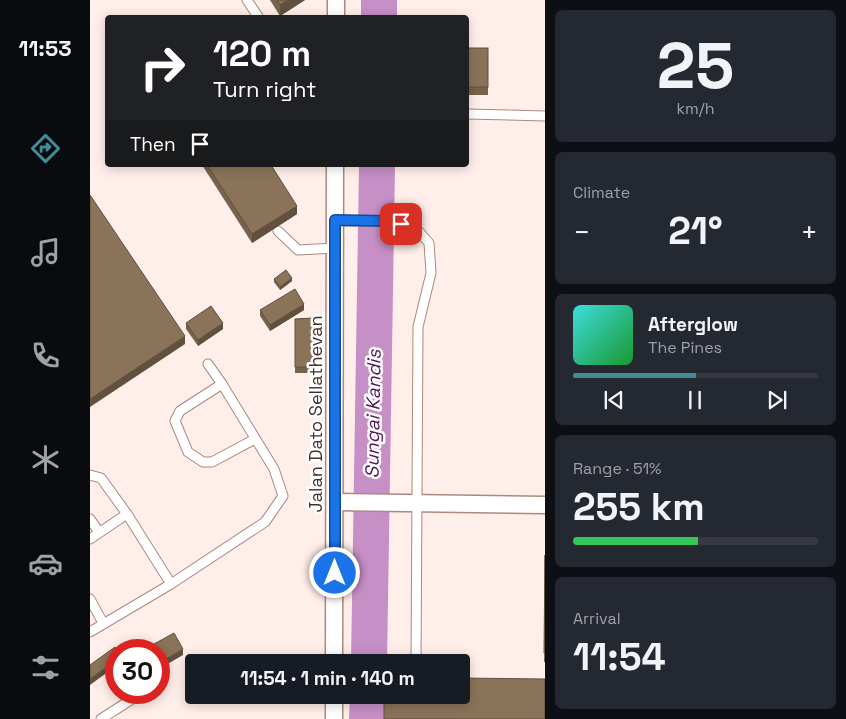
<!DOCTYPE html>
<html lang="en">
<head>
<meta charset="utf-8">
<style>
  :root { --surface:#171b24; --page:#242831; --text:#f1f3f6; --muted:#9ea1a6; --line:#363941; --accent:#458b96 }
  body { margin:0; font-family:"Space Grotesk",sans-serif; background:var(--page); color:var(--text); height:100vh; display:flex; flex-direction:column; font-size:19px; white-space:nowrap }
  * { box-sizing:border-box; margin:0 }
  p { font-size:16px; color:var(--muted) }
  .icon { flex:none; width:28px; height:28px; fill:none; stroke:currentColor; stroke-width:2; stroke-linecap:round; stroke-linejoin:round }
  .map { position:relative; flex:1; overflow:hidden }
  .details { display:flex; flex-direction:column; gap:10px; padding:10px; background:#0d0f14; width:301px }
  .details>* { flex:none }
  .hud { position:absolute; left:15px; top:15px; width:364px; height:152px; border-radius:5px; box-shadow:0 2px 12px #0003; background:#202124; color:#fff; overflow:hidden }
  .speed { position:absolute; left:15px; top:639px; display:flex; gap:10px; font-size:25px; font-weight:700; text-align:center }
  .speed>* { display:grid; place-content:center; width:65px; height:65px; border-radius:50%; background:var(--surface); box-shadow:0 2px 12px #0003; line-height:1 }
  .speed .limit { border:8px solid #d22; background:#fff; color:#111 }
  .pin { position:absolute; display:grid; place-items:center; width:42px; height:42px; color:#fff; margin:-21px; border-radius:10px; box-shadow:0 2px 8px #0006 }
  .me { position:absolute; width:55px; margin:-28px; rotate:0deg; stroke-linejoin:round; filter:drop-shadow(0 0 4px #0008) }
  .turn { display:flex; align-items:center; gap:18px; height:105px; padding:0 25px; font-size:22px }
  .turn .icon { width:65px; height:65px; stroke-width:2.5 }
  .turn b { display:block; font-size:35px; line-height:42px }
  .then { display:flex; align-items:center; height:48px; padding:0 25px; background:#0003; gap:10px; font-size:19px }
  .big { font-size:38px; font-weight:600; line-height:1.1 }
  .details .card { flex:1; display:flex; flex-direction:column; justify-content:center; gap:8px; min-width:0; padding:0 18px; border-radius:8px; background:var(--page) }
  .details .dial { align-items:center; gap:0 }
  .dial b { font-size:65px; line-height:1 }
  .song { display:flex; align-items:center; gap:15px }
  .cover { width:60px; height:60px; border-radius:8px; background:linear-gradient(135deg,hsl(180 70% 55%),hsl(130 70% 35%)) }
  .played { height:5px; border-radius:2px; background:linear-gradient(90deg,var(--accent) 50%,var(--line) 50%) }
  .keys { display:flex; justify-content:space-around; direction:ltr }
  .heat { display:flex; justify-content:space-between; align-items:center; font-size:28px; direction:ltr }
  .charge { height:8px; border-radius:4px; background:linear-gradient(90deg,#34c759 51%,var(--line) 0) }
  .trip { position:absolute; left:95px; top:654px; width:285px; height:50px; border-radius:5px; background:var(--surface); box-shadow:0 2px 12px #0003; font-weight:600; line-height:50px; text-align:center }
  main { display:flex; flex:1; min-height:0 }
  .dock { display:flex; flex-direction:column; width:90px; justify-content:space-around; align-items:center; background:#090b0e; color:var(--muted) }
  .dock .icon { width:35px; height:35px }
  .dock .on { color:var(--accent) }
  .dock b { font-size:22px; color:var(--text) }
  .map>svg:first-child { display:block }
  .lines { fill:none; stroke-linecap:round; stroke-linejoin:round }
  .river { stroke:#c68fc6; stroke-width:36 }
  .lane-casing { stroke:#ad887e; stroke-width:11 }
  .street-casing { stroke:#ad887e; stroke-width:19 }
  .lane { stroke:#fff; stroke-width:9 }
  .street { stroke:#fff; stroke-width:16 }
  .wall { fill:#77634d }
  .shaded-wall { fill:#61503e }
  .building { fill:#8a7359; stroke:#61503e }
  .route-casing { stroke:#114b97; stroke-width:12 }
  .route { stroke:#1a73e8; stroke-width:9 }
  .labels { text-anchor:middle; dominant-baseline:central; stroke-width:5; stroke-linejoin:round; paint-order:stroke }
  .street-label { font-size:18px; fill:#41322d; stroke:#fff }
  .water-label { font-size:19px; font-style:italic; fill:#571559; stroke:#fff }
</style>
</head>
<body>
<main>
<nav class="dock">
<b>11:53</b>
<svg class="icon on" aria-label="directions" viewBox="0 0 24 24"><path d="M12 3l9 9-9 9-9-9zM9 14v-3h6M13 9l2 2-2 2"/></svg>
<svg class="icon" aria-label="music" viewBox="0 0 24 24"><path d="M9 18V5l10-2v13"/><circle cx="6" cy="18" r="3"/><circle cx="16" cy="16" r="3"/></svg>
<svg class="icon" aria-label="phone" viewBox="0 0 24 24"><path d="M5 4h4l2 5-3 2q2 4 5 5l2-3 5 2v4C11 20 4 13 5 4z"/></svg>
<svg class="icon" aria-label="climate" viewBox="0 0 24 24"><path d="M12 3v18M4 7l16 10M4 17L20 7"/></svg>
<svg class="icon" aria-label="car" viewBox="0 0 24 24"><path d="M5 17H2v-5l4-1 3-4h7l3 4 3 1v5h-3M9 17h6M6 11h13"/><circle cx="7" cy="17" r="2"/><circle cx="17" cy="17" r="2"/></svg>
<svg class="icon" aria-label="filters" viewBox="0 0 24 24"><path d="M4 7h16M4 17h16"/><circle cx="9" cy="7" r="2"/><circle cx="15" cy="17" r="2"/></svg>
</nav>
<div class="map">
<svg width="455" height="719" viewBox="0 0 455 719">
  <rect width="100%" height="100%" fill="#ffeee9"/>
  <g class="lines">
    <g class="river">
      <polyline points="289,18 289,0"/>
      <polyline points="279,662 287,165"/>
      <polyline points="277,719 278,695"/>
    </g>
    <defs>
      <g id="lane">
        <polyline points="157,0 169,18"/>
        <polyline points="376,114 455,116"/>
        <polyline points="245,221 298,221 325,227 339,243 341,273 328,327 326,662"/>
        <polyline points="188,231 208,250 245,248"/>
        <polyline points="132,384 90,411 85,421 98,452 113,462 122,462 165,439"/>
        <polyline points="0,475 11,478 37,514 81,584"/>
        <polyline points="0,519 9,532"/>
        <polyline points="0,539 37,514"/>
        <polyline points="0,599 13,623"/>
        <polyline points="0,632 81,584 175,522 193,496 184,469 132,384 118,364"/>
        <polyline points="69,683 73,680"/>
        <polyline points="11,719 53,692"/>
      </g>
      <g id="street">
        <polyline points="246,18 246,0"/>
        <polyline points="245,502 455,505"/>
        <polyline points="244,662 245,165"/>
        <polyline points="244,719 244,695"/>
      </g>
    </defs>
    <use href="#lane" class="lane-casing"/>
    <use href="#street" class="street-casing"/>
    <use href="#lane" class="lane"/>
    <use href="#street" class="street"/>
  </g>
  <g class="wall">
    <polygon points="180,0 215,0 190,16"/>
    <rect x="376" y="48" width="22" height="47"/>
    <polygon points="112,165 181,165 207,214 162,243"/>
    <polygon points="184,279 202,281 190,290 184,282"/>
    <polygon points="170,310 214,310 180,331 170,316"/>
    <polygon points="223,318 223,373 205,373 205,319"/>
    <polygon points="96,323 133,329 108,346 96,329"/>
    <polygon points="455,555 455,662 454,662"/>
  </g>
  <g class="shaded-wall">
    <polygon points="198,0 215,0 190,16 190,5"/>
    <polygon points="207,206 207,214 162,243 162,234"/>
    <polygon points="202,278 202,281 190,290 190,287"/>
    <polygon points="214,304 214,310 180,331 180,325"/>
    <polygon points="133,323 133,329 108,346 108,340"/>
    <polygon points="95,336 95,344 0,407 0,399"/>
    <polygon points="93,649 93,655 69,669 69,663"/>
    <polygon points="26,660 26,666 0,685 0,679"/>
  </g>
  <g class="building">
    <polygon points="187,0 198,0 190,5"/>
    <rect x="376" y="48" width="22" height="39"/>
    <polygon points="117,165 181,165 207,206 162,234"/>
    <polygon points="0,195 95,336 0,399"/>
    <polygon points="196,270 202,278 190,287 184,279"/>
    <polygon points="205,289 214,304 180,325 170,310"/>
    <polygon points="121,306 133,323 108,340 96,323"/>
    <polygon points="223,318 223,367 205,367 205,319"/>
    <polygon points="455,555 455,653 454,653"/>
    <polygon points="84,633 93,649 69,663 69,650 53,650"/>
    <polygon points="25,647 27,650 26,650 26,660 0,679 0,665"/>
    <polygon points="371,678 455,679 455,719 294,719 294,696 333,697 333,695 371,695"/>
  </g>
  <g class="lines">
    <defs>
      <polyline id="route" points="245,573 245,220 298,221 311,224"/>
    </defs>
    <use href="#route" class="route-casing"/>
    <use href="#route" class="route"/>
  </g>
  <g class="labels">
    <g class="street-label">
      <text transform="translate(225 414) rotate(-90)">Jalan Dato Sellathevan</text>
    </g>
    <g class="water-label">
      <text transform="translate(283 414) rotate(-89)">Sungai Kandis</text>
    </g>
  </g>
</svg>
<div class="speed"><div class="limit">30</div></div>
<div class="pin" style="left:311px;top:224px;background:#d93025"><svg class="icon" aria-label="arrive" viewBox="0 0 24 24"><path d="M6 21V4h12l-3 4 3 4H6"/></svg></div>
<svg class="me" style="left:245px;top:573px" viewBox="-20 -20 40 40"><circle r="17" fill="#1a73e8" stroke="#fff" stroke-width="3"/><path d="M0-11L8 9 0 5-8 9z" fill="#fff"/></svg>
<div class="trip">11:54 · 1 min · 140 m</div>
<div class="hud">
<div class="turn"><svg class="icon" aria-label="right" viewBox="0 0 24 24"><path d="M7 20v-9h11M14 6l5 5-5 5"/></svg><div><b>120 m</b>Turn right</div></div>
<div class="then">Then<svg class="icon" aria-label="arrive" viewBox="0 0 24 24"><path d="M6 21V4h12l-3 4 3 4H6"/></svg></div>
</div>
</div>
<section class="details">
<div class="card dial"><b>25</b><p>km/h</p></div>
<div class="card"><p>Climate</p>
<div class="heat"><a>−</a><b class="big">21°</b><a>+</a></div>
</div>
<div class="card">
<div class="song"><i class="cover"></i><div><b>Afterglow</b><p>The Pines</p></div></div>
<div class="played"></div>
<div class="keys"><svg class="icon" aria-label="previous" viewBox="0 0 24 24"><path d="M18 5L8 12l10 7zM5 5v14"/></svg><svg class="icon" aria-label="pause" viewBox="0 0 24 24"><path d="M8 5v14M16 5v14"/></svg><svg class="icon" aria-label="next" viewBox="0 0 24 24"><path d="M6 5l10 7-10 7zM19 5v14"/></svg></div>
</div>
<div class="card"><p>Range · 51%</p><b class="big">255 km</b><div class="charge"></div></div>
<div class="card"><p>Arrival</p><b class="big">11:54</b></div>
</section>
</main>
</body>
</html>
